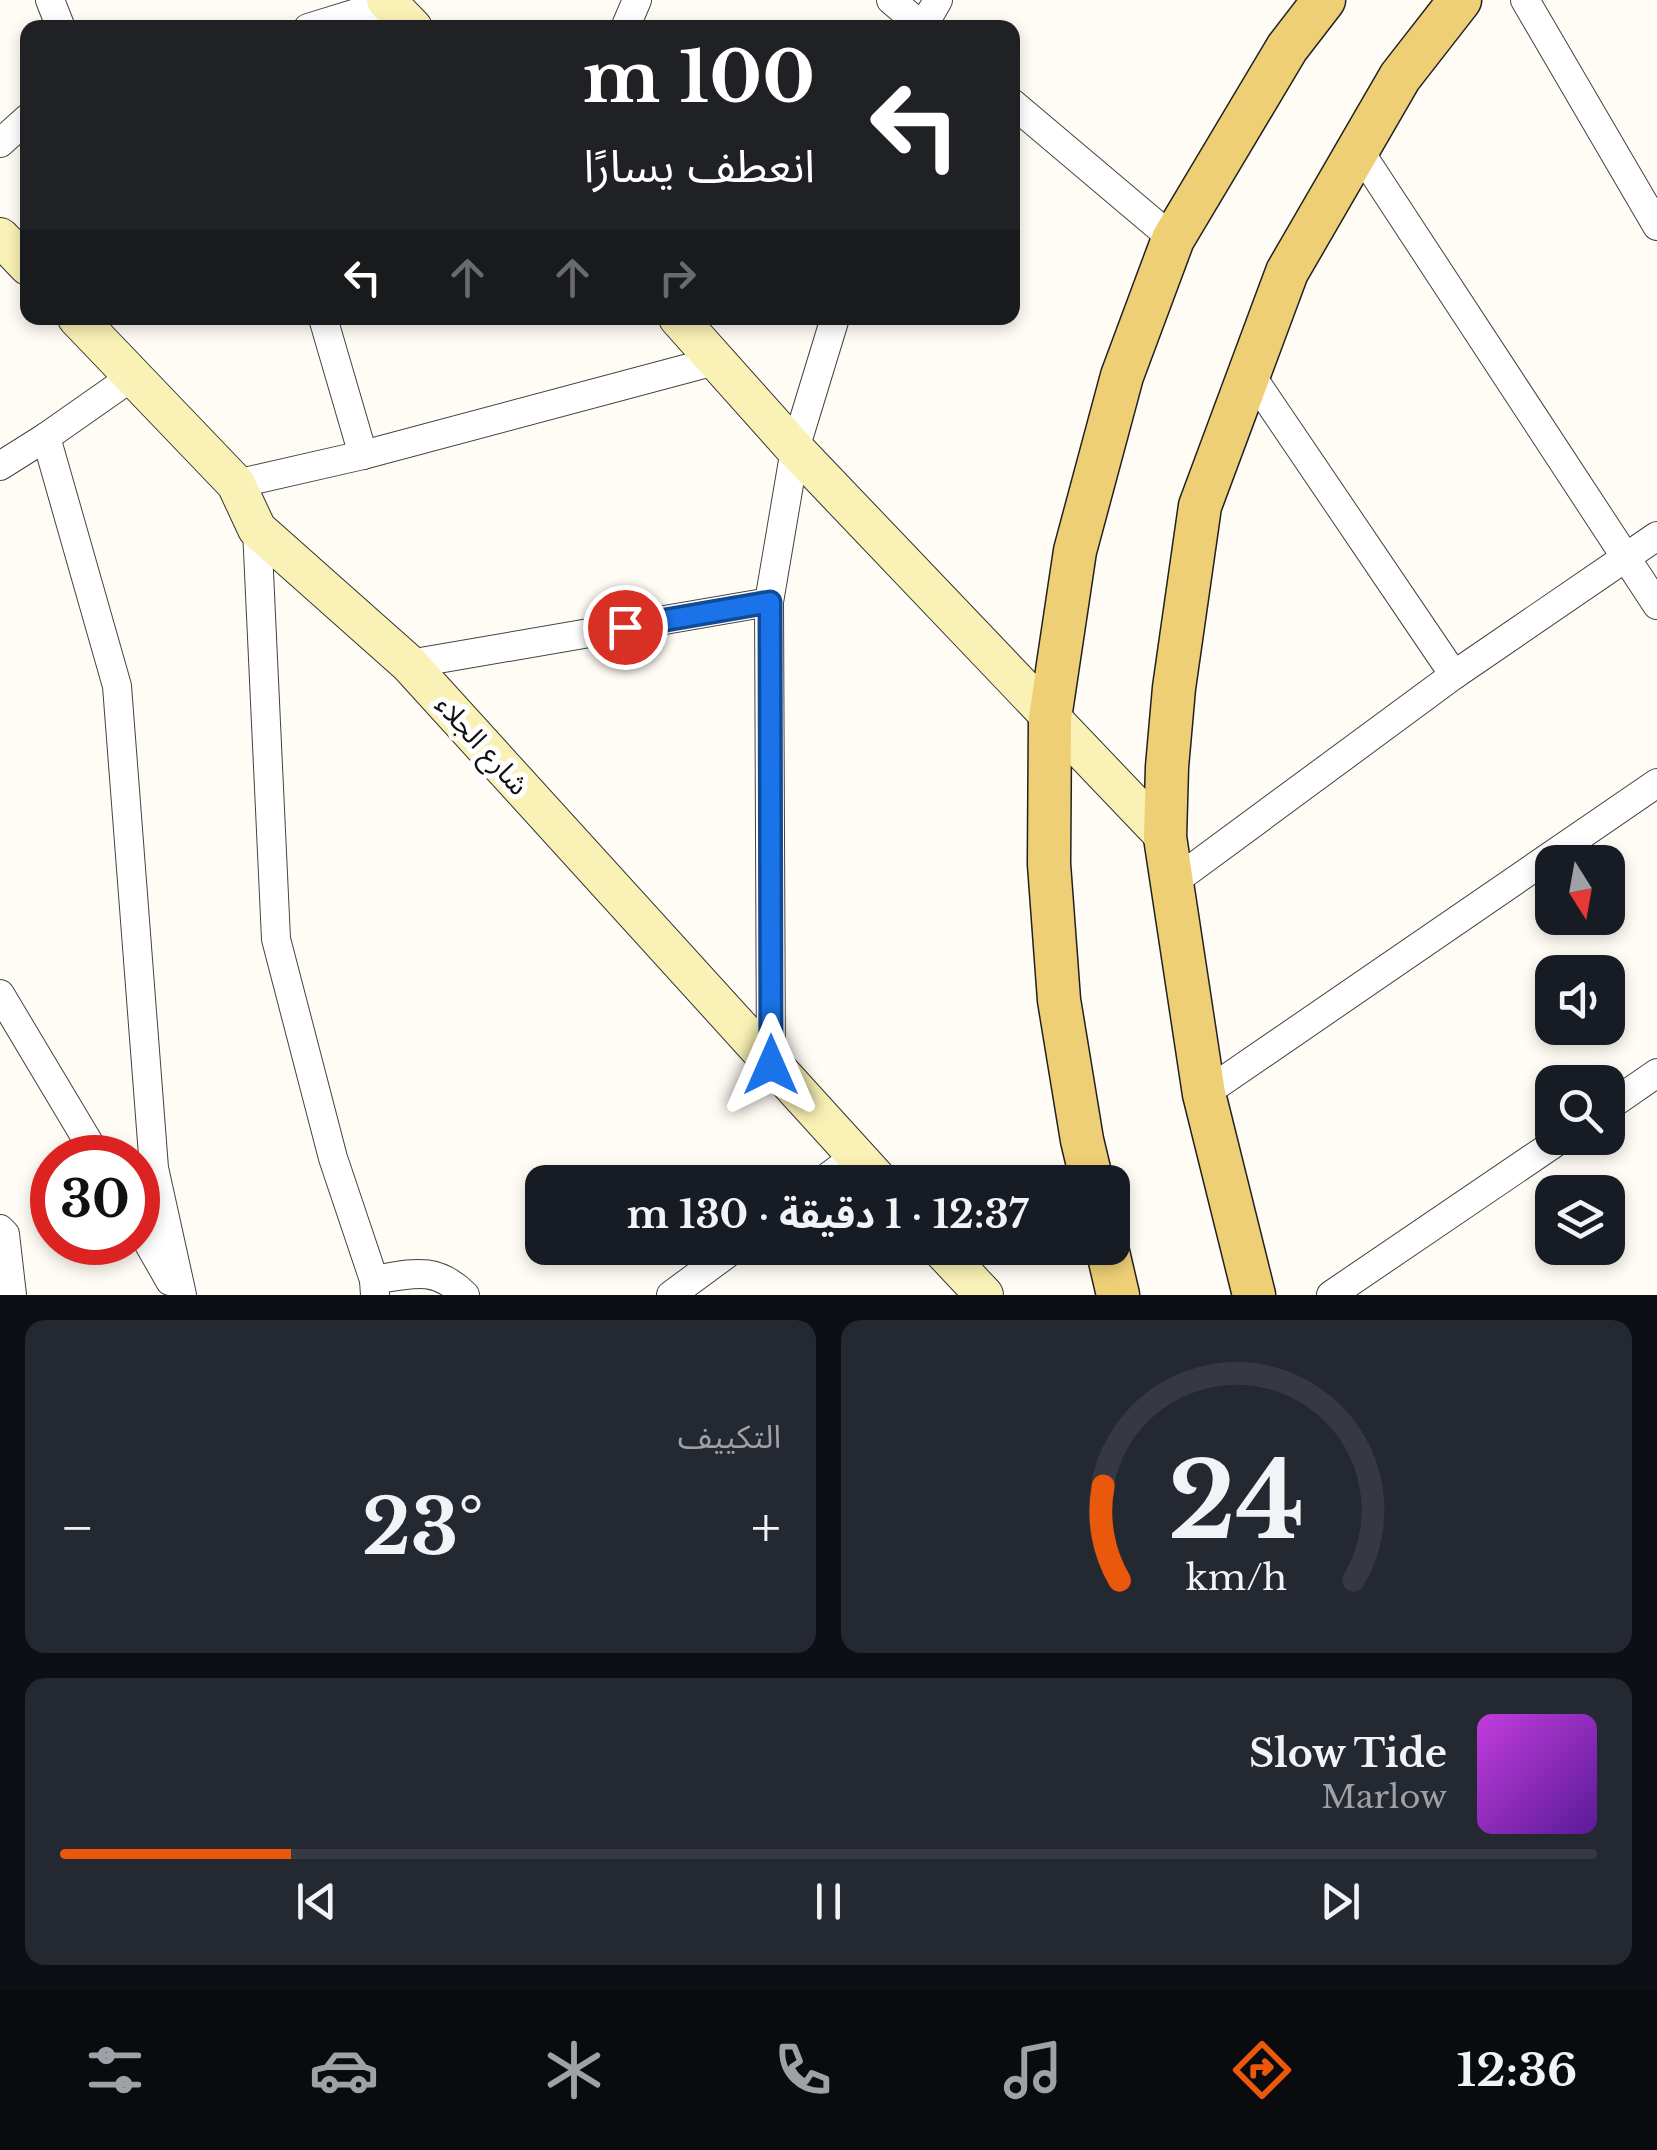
<!DOCTYPE html>
<html lang="ar">
<head>
<meta charset="utf-8">
<style>
  :root { --surface:#171b24; --page:#242831; --text:#f1f3f6; --muted:#9ea1a6; --line:#363941; --accent:#ea580c }
  body { margin:0; font-family:"Libre Baskerville","Noto Sans Arabic",serif; background:var(--page); color:var(--text); direction:rtl; height:100vh; display:flex; flex-direction:column; font-size:38px; white-space:nowrap }
  * { box-sizing:border-box; margin:0 }
  p { font-size:32px; color:var(--muted) }
  .icon { flex:none; width:55px; height:55px; fill:none; stroke:currentColor; stroke-width:2; stroke-linecap:round; stroke-linejoin:round }
  .map { position:relative; height:1295px; overflow:hidden; direction:ltr }
  .sheet { display:flex; flex-direction:column; gap:25px; padding:25px; background:#0d0f14; flex:1 }
  .sheet>* { flex:none }
  .hud { position:absolute; left:20px; top:20px; width:1000px; height:305px; border-radius:20px; box-shadow:0 5px 15px #0003; direction:rtl; background:#202124; color:#fff; overflow:hidden }
  .needle { width:65px; rotate:169deg }
  .tools { position:absolute; left:1535px; top:845px; display:grid; gap:20px }
  .tools a { display:grid; place-items:center; width:90px; height:90px; border-radius:20px; background:var(--surface); box-shadow:0 5px 15px #0003; font-size:50px }
  .speed { position:absolute; left:30px; top:1135px; display:flex; gap:20px; font-size:50px; font-weight:700; text-align:center }
  .speed>* { display:grid; place-content:center; width:130px; height:130px; border-radius:50%; background:var(--surface); box-shadow:0 5px 15px #0003; line-height:1 }
  .speed .limit { border:15px solid #d22; background:#fff; color:#111 }
  .pin { position:absolute; display:grid; place-items:center; width:85px; height:85px; color:#fff; margin:-42px; border:5px solid #fff; border-radius:50%; box-shadow:0 2px 10px #0007 }
  .me { position:absolute; width:110px; margin:-55px; rotate:0deg; stroke-linejoin:round; filter:drop-shadow(0 0 8px #0008) }
  .turn { display:flex; align-items:center; gap:35px; height:210px; padding:0 40px; font-size:45px }
  .turn .icon { width:130px; height:130px; stroke-width:2.5 }
  .turn b { display:block; font-size:70px; line-height:85px }
  .lanes { display:flex; align-items:center; height:95px; padding:0 40px; background:#0003; justify-content:center; gap:50px; direction:ltr }
  .lanes .off { opacity:.35 }
  .big { font-size:75px; font-weight:700; line-height:1.1 }
  .sheet .tile { flex:1; display:flex; flex-direction:column; justify-content:center; gap:15px; min-width:0; padding:0 35px; border-radius:20px; background:var(--page) }
  .sheet .dial { align-items:center; gap:0 }
  .dial svg { height:260px; overflow:visible; fill:none; stroke:var(--line); stroke-width:7; stroke-linecap:round; text-anchor:middle }
  .dial text { fill:var(--text); stroke:none }
  .song { display:flex; align-items:center; gap:30px }
  .cover { width:120px; height:120px; border-radius:15px; background:linear-gradient(135deg,hsl(290 70% 55%),hsl(270 70% 35%)) }
  .played { height:10px; border-radius:5px; background:linear-gradient(90deg,var(--accent) 15%,var(--line) 15%) }
  .keys { display:flex; justify-content:space-around; direction:ltr }
  .heat { display:flex; justify-content:space-between; align-items:center; font-size:55px; direction:ltr }
  .sheet .tiles { flex:1; display:grid; gap:25px; grid-template-columns:1fr 1fr }
  .tile:last-child { grid-column:span 2 }
  .trip { position:absolute; left:525px; top:1165px; width:605px; height:100px; border-radius:20px; background:var(--surface); box-shadow:0 5px 15px #0003; font-weight:700; line-height:100px; text-align:center; direction:rtl }
  .tabs { display:flex; height:160px; justify-content:space-around; align-items:center; background:#090b0e; color:var(--muted) }
  .tabs .icon { width:70px; height:70px }
  .tabs .active { color:var(--accent) }
  .tabs b { font-size:45px; color:var(--text) }
  .map>svg:first-child { display:block }
  .lines { fill:none; stroke-linecap:round; stroke-linejoin:round }
  .street-casing { stroke:#434343; stroke-width:30 }
  .secondary-casing { stroke:#323232; stroke-width:40 }
  .primary-casing { stroke:#212121; stroke-width:45 }
  .street { stroke:#fff; stroke-width:28 }
  .secondary { stroke:#f9f1b5; stroke-width:38 }
  .primary { stroke:#eecf75; stroke-width:42 }
  .route-casing { stroke:#114b97; stroke-width:25 }
  .route { stroke:#1a73e8; stroke-width:18 }
  .labels { text-anchor:middle; dominant-baseline:central; stroke-width:10; stroke-linejoin:round; paint-order:stroke }
  .street-label { font-size:28px; fill:#101010; stroke:#fff }
</style>
</head>
<body>
<div class="map">
<svg width="1657" height="1295" viewBox="0 0 1657 1295">
  <rect width="100%" height="100%" fill="#fefcf4"/>
  <g class="lines">
    <defs>
      <g id="street">
        <polyline points="50,0 61,28"/>
        <polyline points="891,0 924,28"/>
        <polyline points="1525,0 1657,226"/>
        <polyline points="308,28 389,3"/>
        <polyline points="625,28 637,0"/>
        <polyline points="922,28 938,0"/>
        <polyline points="1012,103 1173,239"/>
        <polyline points="0,143 28,118"/>
        <polyline points="1358,149 1657,605"/>
        <polyline points="323,318 363,455"/>
        <polyline points="1250,374 1454,675"/>
        <polyline points="46,437 117,686 154,1168 182,1295"/>
        <polyline points="0,466 46,437 133,376"/>
        <polyline points="236,484 363,455 715,361"/>
        <polyline points="257,529 276,939 333,1158 374,1280 375,1295"/>
        <polyline points="409,664 769,602"/>
        <polyline points="1172,883 1454,675 1657,536"/>
        <polyline points="0,994 98,1158"/>
        <polyline points="771,1065 769,602 795,449 835,318"/>
        <polyline points="1204,1094 1657,783"/>
        <polyline points="1608,1107 1657,1073"/>
        <polyline points="821,1182 856,1156"/>
        <polyline points="138,1225 170,1281"/>
        <polyline points="0,1229 5,1234 12,1295"/>
        <path d="M374,1280c37,-6 61,-15 91,15"/>
        <polyline points="671,1295 735,1248"/>
        <polyline points="1331,1295 1562,1138"/>
      </g>
      <g id="secondary">
        <polyline points="386,0 413,28"/>
        <polyline points="0,237 28,266"/>
        <polyline points="77,318 236,484 257,529 409,664 880,1182"/>
        <polyline points="678,318 795,449 1165,837"/>
        <polyline points="940,1248 984,1295"/>
      </g>
      <g id="primary">
        <polyline points="1092,1182 1082,1140 1059,1000 1049,864 1050,718 1075,551 1122,376 1173,239 1287,48 1324,0"/>
        <polyline points="1107,1248 1118,1295"/>
        <polyline points="1254,1295 1204,1094 1165,837 1167,767 1174,688 1200,506 1287,272 1400,77 1460,0"/>
      </g>
    </defs>
    <use href="#street" class="street-casing"/>
    <use href="#secondary" class="secondary-casing"/>
    <use href="#primary" class="primary-casing"/>
    <use href="#street" class="street"/>
    <use href="#secondary" class="secondary"/>
    <use href="#primary" class="primary"/>
  </g>
  <g class="lines">
    <defs>
      <polyline id="route" points="625,627 770,602 771,1065"/>
    </defs>
    <use href="#route" class="route-casing"/>
    <use href="#route" class="route"/>
  </g>
  <g class="labels">
    <g class="street-label">
      <text transform="translate(482 745) rotate(48)">شارع الجلاء</text>
    </g>
  </g>
</svg>
<div class="tools">
<a><svg class="needle" viewBox="-14 -14 28 28"><path d="M0-13l5 13h-10z" fill="#e53935"/><path d="M0 13l5-13h-10z" fill="#9ea1a6"/></svg></a>
<a><svg class="icon" aria-label="sound" viewBox="0 0 24 24"><path d="M4 9h4l5-4v14l-5-4H4zM17 9q2 3 0 6"/></svg></a>
<a><svg class="icon" aria-label="search" viewBox="0 0 24 24"><circle cx="10" cy="10" r="6"/><path d="M15 15l6 6"/></svg></a>
<a><svg class="icon" aria-label="layers" viewBox="0 0 24 24"><path d="M12 4l9 5-9 5-9-5zM3 14l9 5 9-5"/></svg></a>
</div>
<div class="speed"><div class="limit">30</div></div>
<div class="pin" style="left:625px;top:627px;background:#d93025"><svg class="icon" aria-label="arrive" viewBox="0 0 24 24"><path d="M6 21V4h12l-3 4 3 4H6"/></svg></div>
<svg class="me" style="left:771px;top:1065px" viewBox="-20 -20 40 40"><path d="M0-17L14 15 0 8-14 15z" fill="#1a73e8" stroke="#fff" stroke-width="4"/></svg>
<div class="trip">12:37 · 1 دقيقة · 130 m</div>
<div class="hud">
<div class="turn"><svg class="icon" aria-label="left" viewBox="0 0 24 24"><path d="M17 20v-9H6M10 6l-5 5 5 5"/></svg><div><b>100 m</b>انعطف يسارًا</div></div>
<div class="lanes"><svg class="icon" aria-label="left" viewBox="0 0 24 24"><path d="M17 20v-9H6M10 6l-5 5 5 5"/></svg><svg class="icon off" aria-label="ahead" viewBox="0 0 24 24"><path d="M12 20V5M6 11l6-6 6 6"/></svg><svg class="icon off" aria-label="ahead" viewBox="0 0 24 24"><path d="M12 20V5M6 11l6-6 6 6"/></svg><svg class="icon off" aria-label="right" viewBox="0 0 24 24"><path d="M7 20v-9h11M14 6l5 5-5 5"/></svg></div>
</div>
</div>
<section class="sheet">
<div class="tiles">
<div class="tile dial"><svg viewBox="0 0 100 80">
<path d="M14 69A42 42 0 1 1 86 69"/>
<path d="M14 69A42 42 0 0 1 9 40" stroke="#ea580c"/>
<text x="50" y="56" font-size="32" font-weight="700">24</text>
<text x="50" y="72" font-size="11">km/h</text>
</svg></div>
<div class="tile"><p>التكييف</p>
<div class="heat"><a>−</a><b class="big">23°</b><a>+</a></div>
</div>
<div class="tile">
<div class="song"><i class="cover"></i><div><b>Slow Tide</b><p>Marlow</p></div></div>
<div class="played"></div>
<div class="keys"><svg class="icon" aria-label="previous" viewBox="0 0 24 24"><path d="M18 5L8 12l10 7zM5 5v14"/></svg><svg class="icon" aria-label="pause" viewBox="0 0 24 24"><path d="M8 5v14M16 5v14"/></svg><svg class="icon" aria-label="next" viewBox="0 0 24 24"><path d="M6 5l10 7-10 7zM19 5v14"/></svg></div>
</div>
</div>
</section>
<nav class="tabs">
<b>12:36</b>
<svg class="icon active" aria-label="directions" viewBox="0 0 24 24"><path d="M12 3l9 9-9 9-9-9zM9 14v-3h6M13 9l2 2-2 2"/></svg>
<svg class="icon" aria-label="music" viewBox="0 0 24 24"><path d="M9 18V5l10-2v13"/><circle cx="6" cy="18" r="3"/><circle cx="16" cy="16" r="3"/></svg>
<svg class="icon" aria-label="phone" viewBox="0 0 24 24"><path d="M5 4h4l2 5-3 2q2 4 5 5l2-3 5 2v4C11 20 4 13 5 4z"/></svg>
<svg class="icon" aria-label="climate" viewBox="0 0 24 24"><path d="M12 3v18M4 7l16 10M4 17L20 7"/></svg>
<svg class="icon" aria-label="car" viewBox="0 0 24 24"><path d="M5 17H2v-5l4-1 3-4h7l3 4 3 1v5h-3M9 17h6M6 11h13"/><circle cx="7" cy="17" r="2"/><circle cx="17" cy="17" r="2"/></svg>
<svg class="icon" aria-label="filters" viewBox="0 0 24 24"><path d="M4 7h16M4 17h16"/><circle cx="9" cy="7" r="2"/><circle cx="15" cy="17" r="2"/></svg>
</nav>
</body>
</html>
